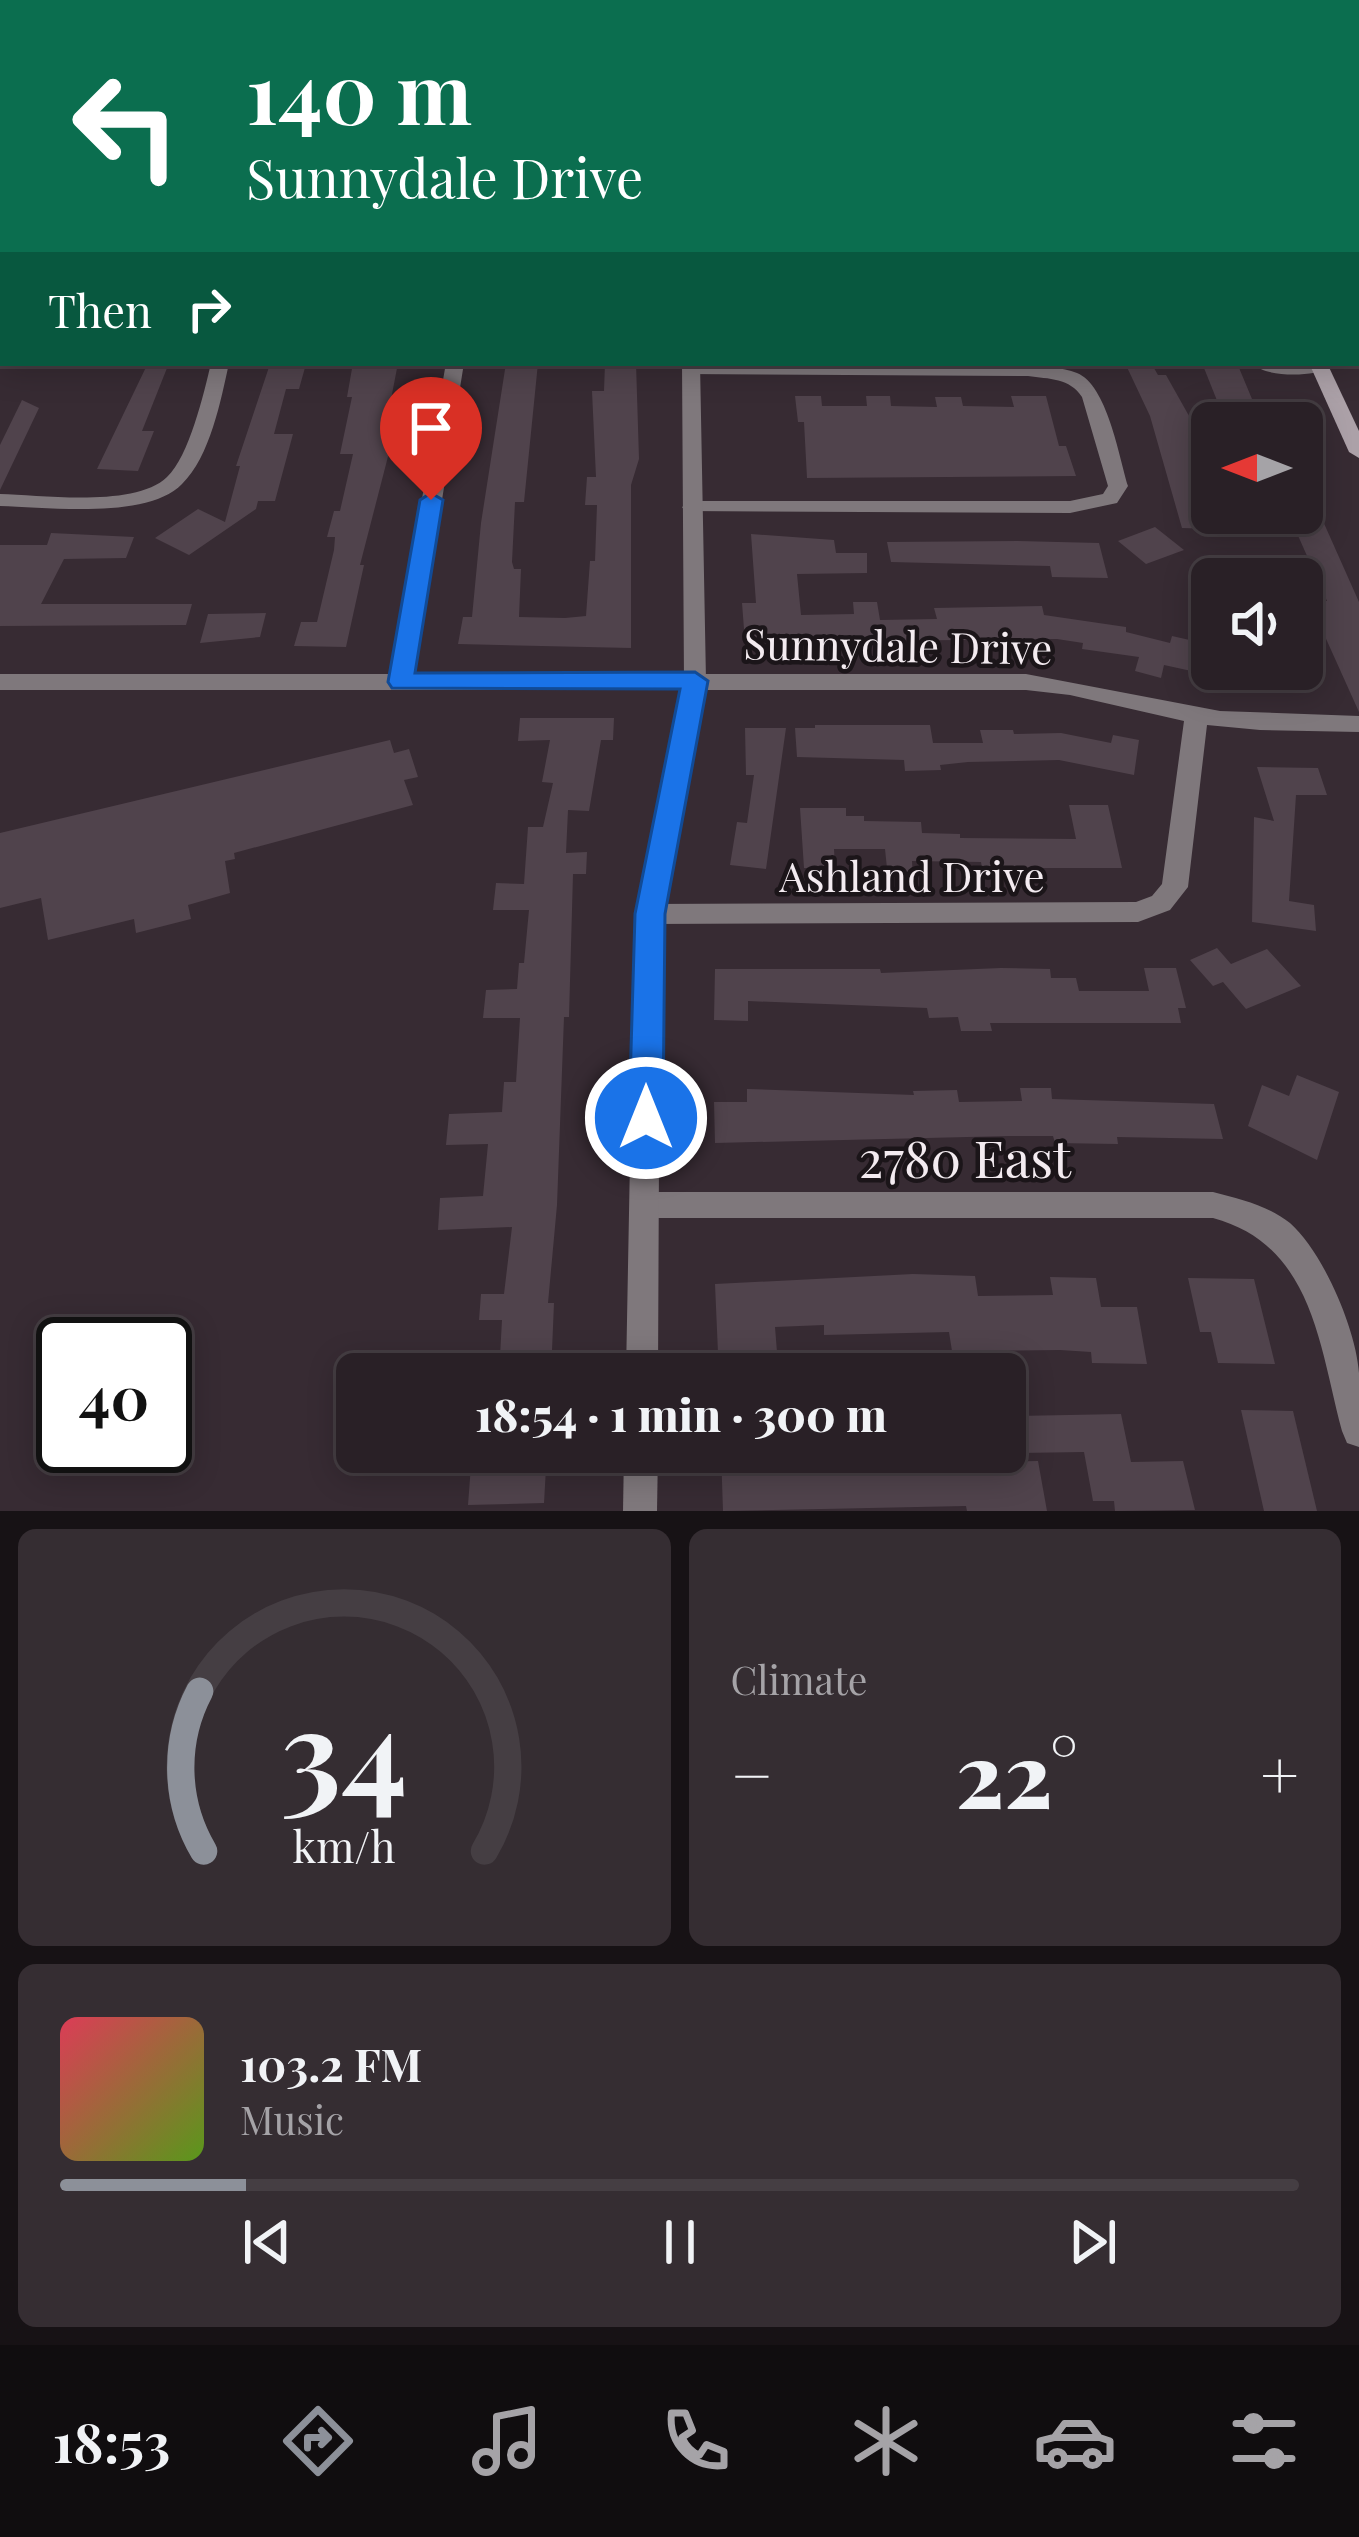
<!DOCTYPE html>
<html lang="en">
<head>
<meta charset="utf-8">
<style>
  :root { --surface:#292026; --page:#352d32; --text:#f1f3f6; --muted:#a5a3a7; --line:#453e43; --accent:#8c9099 }
  body { margin:0; font-family:"Playfair Display",serif; background:var(--page); color:var(--text); height:100vh; display:flex; flex-direction:column; font-size:45px; white-space:nowrap }
  * { box-sizing:border-box; margin:0 }
  p { font-size:39px; color:var(--muted) }
  .icon { flex:none; width:66px; height:66px; fill:none; stroke:currentColor; stroke-width:2; stroke-linecap:round; stroke-linejoin:round }
  .map { position:relative; height:1511px; overflow:hidden }
  .panel { display:flex; flex-direction:column; gap:18px; padding:18px; background:#171215; flex:1 }
  .panel>* { flex:none }
  .top-card { position:absolute; left:0px; top:0px; width:1359px; height:366px; box-shadow:0 6px 30px #0003,0 0 0 3px var(--line); background:#0b6e4f; color:#fff; overflow:hidden }
  .needle { width:78px; rotate:270deg }
  .tools { position:absolute; left:1191px; top:402px; display:grid; gap:24px }
  .tools a { display:grid; place-items:center; width:132px; height:132px; border-radius:18px; background:var(--surface); box-shadow:0 6px 30px #0003,0 0 0 3px var(--line); font-size:60px }
  .speed { position:absolute; left:36px; top:1317px; display:flex; gap:24px; font-size:60px; font-weight:700; text-align:center }
  .speed>* { display:grid; place-content:center; width:156px; height:156px; border-radius:50%; background:var(--surface); box-shadow:0 6px 30px #0003,0 0 0 3px var(--line); line-height:1 }
  .speed .limit { border:6px solid #111; border-radius:18px; background:#fff; color:#111 }
  .pin { position:absolute; display:grid; place-items:center; width:102px; height:102px; color:#fff; margin:-123px -51px; border-radius:50% 50% 50% 0; rotate:-45deg; box-shadow:0 0 12px #0007 }
  .pin .icon { rotate:45deg }
  .me { position:absolute; width:132px; margin:-66px; rotate:0deg; stroke-linejoin:round; filter:drop-shadow(0 0 9px #0008) }
  .turn { display:flex; align-items:center; gap:42px; height:252px; padding:0 48px; font-size:54px }
  .turn .icon { width:156px; height:156px; stroke-width:2.5 }
  .turn b { display:block; font-size:84px; line-height:102px }
  .then { display:flex; align-items:center; height:114px; padding:0 48px; background:#0003; gap:24px; font-size:45px }
  .big { font-size:90px; font-weight:800; line-height:1.1 }
  .panel .widget { flex:1; display:flex; flex-direction:column; justify-content:center; gap:18px; min-width:0; padding:0 42px; border-radius:18px; background:var(--page) }
  .panel .dial { align-items:center; gap:0 }
  .dial svg { height:312px; overflow:visible; fill:none; stroke:var(--line); stroke-width:7; stroke-linecap:round; text-anchor:middle }
  .dial text { fill:var(--text); stroke:none }
  .song { display:flex; align-items:center; gap:36px }
  .cover { width:144px; height:144px; border-radius:18px; background:linear-gradient(135deg,hsl(350 70% 55%),hsl(90 70% 35%)) }
  .played { height:12px; border-radius:6px; background:linear-gradient(90deg,var(--accent) 15%,var(--line) 15%) }
  .keys { display:flex; justify-content:space-around; direction:ltr }
  .heat { display:flex; justify-content:space-between; align-items:center; font-size:66px; direction:ltr }
  .panel .tiles { flex:1; display:grid; gap:18px; grid-template-columns:1fr 1fr }
  .widget:last-child { grid-column:span 2 }
  .trip { position:absolute; left:336px; top:1353px; width:690px; height:120px; border-radius:18px; background:var(--surface); box-shadow:0 6px 30px #0003,0 0 0 3px var(--line); font-weight:800; line-height:120px; text-align:center }
  .menu { display:flex; height:192px; justify-content:space-around; align-items:center; background:#100d0f; color:var(--muted) }
  .menu .icon { width:84px; height:84px }
  .menu .on { color:var(--accent) }
  .menu b { font-size:54px; color:var(--text) }
  .map>svg:first-child { display:block }
  .building { fill:#50434c }
  .lines { fill:none; stroke-linecap:round; stroke-linejoin:round }
  .minor { fill:#7f787c; fill-rule:evenodd }
  .tertiary { fill:#7f787c; fill-rule:evenodd }
  .secondary { fill:#aca1a8; fill-rule:evenodd }
  .route { fill:#1a73e8; stroke:#114b97; stroke-width:3 }
  .labels { text-anchor:middle; dominant-baseline:central; stroke-width:9; stroke-linejoin:round; paint-order:stroke }
  .street-label { font-size:42px; fill:#f3ebf0; stroke:#1b1519 }
  .near-street-label { font-size:51px; fill:#f3ebf0; stroke:#1b1519 }
</style>
</head>
<body>
<div class="map">
<svg width="1359" height="1511" viewBox="0 0 1359 1511">
  <rect width="100%" height="100%" fill="#372b33"/>
  <g class="building">
    <polygon points="148,363 169,363 142,431 154,431 138,471 97,469"/>
    <polygon points="353,363 398,363 383,441 392,441 360,565 364,565 346,647 294,646 301,622 317,622 334,550 335,537 327,537 334,511 340,511 353,454 340,454 352,397 347,397"/>
    <polygon points="506,363 538,363 524,502 515,502 512,562 514,569 521,569 519,617 565,618 586,616 590,561 595,561 597,505 585,505 587,477 596,477 592,391 604,391 605,363 636,363 639,459 631,485 631,648 458,644 463,617 472,617 481,523"/>
    <polygon points="1125,363 1151,363 1158,375 1166,375 1193,423 1193,431 1188,431 1216,529 1182,528 1150,416"/>
    <polygon points="1202,363 1237,363 1262,423 1226,423"/>
    <polygon points="270,364 306,364 299,389 286,389 274,434 293,434 275,501 258,501 256,509 189,555 155,538 198,509 225,522 240,466 236,466"/>
    <polygon points="795,396 821,396 822,406 867,406 866,396 890,396 891,406 937,407 935,397 961,397 963,406 1014,407 1011,396 1046,396 1059,446 1066,446 1076,476 807,478 804,422 798,422"/>
    <polygon points="22,400 39,408 0,490 0,445"/>
    <polygon points="1302,474 1359,602 1359,712 1309,601 1327,601 1288,513 1302,513"/>
    <polygon points="1155,527 1184,550 1146,564 1118,541"/>
    <polygon points="51,533 134,537 126,558 64,559 41,604 192,604 186,625 0,626 0,545 47,545"/>
    <polygon points="751,534 834,540 836,553 867,553 867,573 797,574 801,615 854,614 853,602 877,602 880,620 937,619 934,608 1042,606 1044,615 1126,627 1126,632 1170,643 1172,636 1203,643 1196,672 1164,665 1161,678 1135,671 1139,657 1082,649 1083,643 1057,639 745,642 742,603 756,603"/>
    <polygon points="1018,541 1099,543 1108,578 1052,577 1050,566 891,562 887,542"/>
    <polygon points="266,613 260,637 200,643 208,614"/>
    <polygon points="520,718 614,718 613,740 601,740 589,811 568,810 566,853 587,852 586,874 573,874 569,1017 564,1017 557,1205 548,1303 554,1303 551,1374 499,1374 502,1320 479,1320 481,1294 504,1294 512,1227 438,1230 440,1198 483,1196 488,1144 446,1145 449,1114 502,1112 504,1082 516,1082 520,1018 483,1018 486,990 517,989 519,963 524,963 529,910 493,910 496,883 524,884 528,827 543,827 553,783 542,782 550,740 518,741"/>
    <polygon points="815,725 930,725 933,743 983,743 980,730 1013,730 1014,734 1061,733 1111,743 1113,735 1139,740 1134,775 1059,760 968,762 940,765 941,770 905,771 904,760 797,757 795,728 815,728"/>
    <polygon points="745,728 786,728 766,869 730,865 737,822 747,823 754,775 746,775"/>
    <polygon points="390,740 394,753 409,749 418,777 404,780 413,805 234,853 235,859 225,861 230,893 188,905 191,919 136,933 134,919 48,940 41,898 0,908 0,833"/>
    <polygon points="1257,767 1318,768 1327,795 1296,795 1289,901 1314,905 1316,931 1252,922 1254,817 1274,821"/>
    <polygon points="1069,805 1108,805 1122,868 982,868 981,862 912,861 913,878 888,878 885,849 834,849 835,868 804,868 800,808 846,808 846,816 864,816 864,821 921,822 922,833 960,834 960,838 1076,839"/>
    <polygon points="1217,948 1231,964 1267,949 1301,986 1246,1009 1223,982 1213,986 1190,960"/>
    <polygon points="1001,968 1050,969 1051,978 1076,978 1079,991 1149,991 1144,968 1176,968 1186,1008 1178,1008 1181,1023 990,1023 992,1031 961,1031 958,1017 929,1018 927,1008 748,1001 748,1021 714,1020 715,969 880,969 881,973"/>
    <polygon points="1297,1075 1339,1092 1317,1160 1248,1126 1262,1085 1289,1096"/>
    <polygon points="1020,1088 1051,1088 1052,1099 1214,1104 1223,1139 1117,1137 1118,1144 1055,1143 1053,1136 1009,1136 715,1143 714,1102 747,1102 747,1089 914,1095 913,1091 957,1090 959,1102 1022,1101"/>
    <polygon points="913,1274 975,1276 978,1296 1053,1295 1050,1277 1096,1278 1101,1307 1137,1307 1147,1364 1092,1363 1091,1352 1060,1350 952,1351 949,1332 824,1335 824,1325 775,1327 777,1352 718,1353 715,1284"/>
    <polygon points="1188,1278 1254,1279 1275,1364 1218,1363 1211,1332 1200,1332"/>
    <polygon points="1241,1410 1293,1411 1317,1511 1264,1511"/>
    <polygon points="1121,1414 1131,1462 1183,1461 1195,1510 1115,1511 1114,1501 1093,1501 1084,1452 1019,1453 1013,1416"/>
    <polygon points="472,1452 525,1452 524,1468 546,1468 544,1503 468,1505"/>
    <polygon points="721,1452 808,1452 808,1464 858,1464 857,1452 895,1452 896,1464 1038,1461 1047,1511 967,1511 966,1506 723,1511"/>
  </g>
  <g class="lines">
    <g class="minor">
      <polygon points="937,0 951,0 952,3 938,3"/>
      <rect x="0" y="5" width="3" height="8"/>
      <rect x="1356" y="39" width="3" height="8"/>
      <rect x="0" y="234" width="3" height="10"/>
      <rect x="1356" y="243" width="3" height="10"/>
      <path d="M211,363h18c-8,37 -19,94 -47,121 -35,36 -135,23 -182,22v-12c42,1 135,14 167,-17 22,-20 37,-84 44,-114z"/>
      <polygon points="446,363 464,363 414,674 1026,674 1220,711 1359,716 1359,732 1260,730 1207,725 1188,887 1170,910 1138,922 650,924 641,921 637,914 641,907 650,904 1136,902 1152,896 1162,884 1184,721 1070,695 1026,690 0,690 0,674 391,674"/>
      <path d="M1253,363h69l7,5c-14,9 -66,10 -76,-5z"/>
      <path d="M691,364h337c15,3 34,3 49,9 30,12 42,83 51,113l-11,17 -47,10 -385,-2 -3,-4 10,-6h378l33,-7 5,-8 -26,-89c-12,-19 -33,-18 -54,-21l-344,-2v-8z"/>
      <path d="M645,1192h568c27,7 54,13 77,31 33,29 66,106 69,150 0,25 0,50 0,74l-12,-4 -5,-12c-23,-86 -29,-186 -129,-213h-568l-11,-4 -4,-9 4,-9z"/>
    </g>
    <g class="tertiary">
      <polygon points="563,0 577,0 562,3"/>
      <polygon points="682,363 700,363 706,681 660,945 658,1374 626,1374 634,945 684,681"/>
      <polygon points="624,1452 658,1452 657,1511 623,1511"/>
    </g>
    <g class="secondary">
      <polygon points="1128,0 1142,0 1143,3 1129,3"/>
      <polygon points="1309,363 1327,363 1359,431 1359,458 1349,452"/>
    </g>
  </g>
  <polygon class="route" points="431,493 443,500 415,673 695,672 708,681 665,914 663,1118 658,1128 646,1132 634,1128 629,1118 635,914 680,689 392,688 388,682 420,500"/>
  <g class="labels">
    <g class="street-label">
      <text transform="translate(898 645) rotate(1)">Sunnydale Drive</text>
      <text x="912" y="875">Ashland Drive</text>
    </g>
    <g class="near-street-label">
      <text x="965" y="1157">2780 East</text>
    </g>
  </g>
</svg>
<div class="tools">
<a><svg class="needle" viewBox="-14 -14 28 28"><path d="M0-13l5 13h-10z" fill="#e53935"/><path d="M0 13l5-13h-10z" fill="#a5a3a7"/></svg></a>
<a><svg class="icon" aria-label="sound" viewBox="0 0 24 24"><path d="M4 9h4l5-4v14l-5-4H4zM17 9q2 3 0 6"/></svg></a>
</div>
<div class="speed"><div class="limit">40</div></div>
<div class="pin" style="left:431px;top:500px;background:#d93025"><svg class="icon" aria-label="arrive" viewBox="0 0 24 24"><path d="M6 21V4h12l-3 4 3 4H6"/></svg></div>
<svg class="me" style="left:646px;top:1118px" viewBox="-20 -20 40 40"><circle r="17" fill="#1a73e8" stroke="#fff" stroke-width="3"/><path d="M0-11L8 9 0 5-8 9z" fill="#fff"/></svg>
<div class="trip">18:54 · 1 min · 300 m</div>
<div class="top-card">
<div class="turn"><svg class="icon" aria-label="left" viewBox="0 0 24 24"><path d="M17 20v-9H6M10 6l-5 5 5 5"/></svg><div><b>140 m</b>Sunnydale Drive</div></div>
<div class="then">Then<svg class="icon" aria-label="right" viewBox="0 0 24 24"><path d="M7 20v-9h11M14 6l5 5-5 5"/></svg></div>
</div>
</div>
<section class="panel">
<div class="tiles">
<div class="widget dial"><svg viewBox="0 0 100 80">
<path d="M14 69A42 42 0 1 1 86 69"/>
<path d="M14 69A42 42 0 0 1 13 28" stroke="#8c9099"/>
<text x="50" y="56" font-size="32" font-weight="700">34</text>
<text x="50" y="72" font-size="11">km/h</text>
</svg></div>
<div class="widget"><p>Climate</p>
<div class="heat"><a>−</a><b class="big">22°</b><a>+</a></div>
</div>
<div class="widget">
<div class="song"><i class="cover"></i><div><b>103.2 FM</b><p>Music</p></div></div>
<div class="played"></div>
<div class="keys"><svg class="icon" aria-label="previous" viewBox="0 0 24 24"><path d="M18 5L8 12l10 7zM5 5v14"/></svg><svg class="icon" aria-label="pause" viewBox="0 0 24 24"><path d="M8 5v14M16 5v14"/></svg><svg class="icon" aria-label="next" viewBox="0 0 24 24"><path d="M6 5l10 7-10 7zM19 5v14"/></svg></div>
</div>
</div>
</section>
<nav class="menu">
<b>18:53</b>
<svg class="icon on" aria-label="directions" viewBox="0 0 24 24"><path d="M12 3l9 9-9 9-9-9zM9 14v-3h6M13 9l2 2-2 2"/></svg>
<svg class="icon" aria-label="music" viewBox="0 0 24 24"><path d="M9 18V5l10-2v13"/><circle cx="6" cy="18" r="3"/><circle cx="16" cy="16" r="3"/></svg>
<svg class="icon" aria-label="phone" viewBox="0 0 24 24"><path d="M5 4h4l2 5-3 2q2 4 5 5l2-3 5 2v4C11 20 4 13 5 4z"/></svg>
<svg class="icon" aria-label="climate" viewBox="0 0 24 24"><path d="M12 3v18M4 7l16 10M4 17L20 7"/></svg>
<svg class="icon" aria-label="car" viewBox="0 0 24 24"><path d="M5 17H2v-5l4-1 3-4h7l3 4 3 1v5h-3M9 17h6M6 11h13"/><circle cx="7" cy="17" r="2"/><circle cx="17" cy="17" r="2"/></svg>
<svg class="icon" aria-label="filters" viewBox="0 0 24 24"><path d="M4 7h16M4 17h16"/><circle cx="9" cy="7" r="2"/><circle cx="15" cy="17" r="2"/></svg>
</nav>
</body>
</html>
